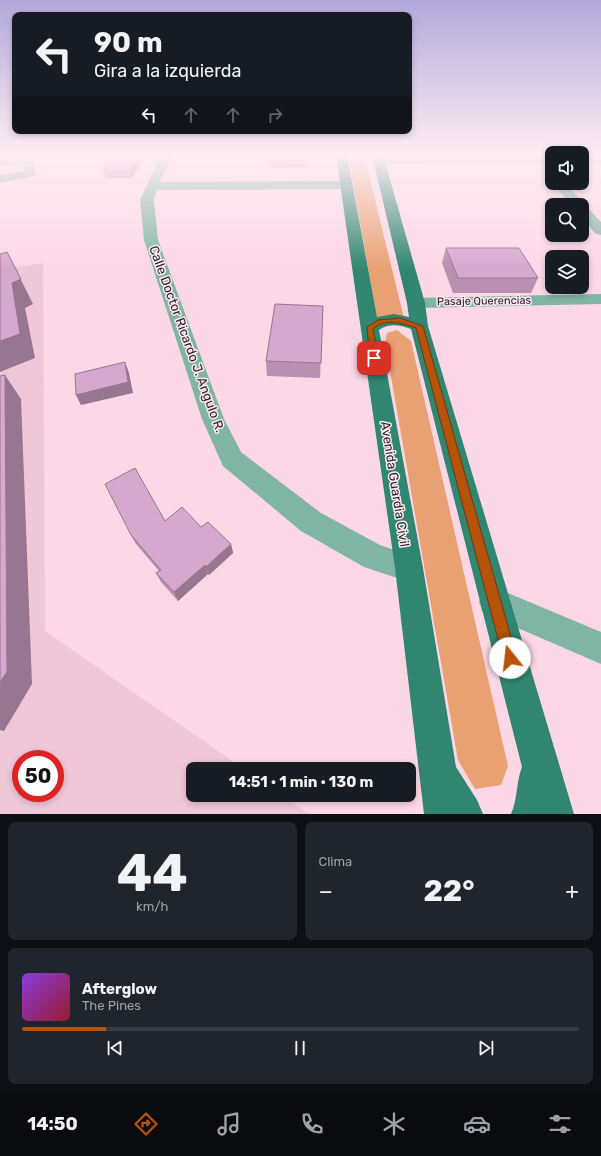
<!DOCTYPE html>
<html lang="es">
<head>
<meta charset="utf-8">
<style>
  :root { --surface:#171b24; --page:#20242c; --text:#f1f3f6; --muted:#9ea1a6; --line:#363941; --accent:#b45309 }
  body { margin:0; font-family:Rubik,sans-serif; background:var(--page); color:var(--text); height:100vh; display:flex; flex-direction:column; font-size:15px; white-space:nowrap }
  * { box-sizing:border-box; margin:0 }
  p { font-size:13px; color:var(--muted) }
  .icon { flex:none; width:22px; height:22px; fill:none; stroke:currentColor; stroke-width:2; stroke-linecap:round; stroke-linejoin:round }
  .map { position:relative; height:814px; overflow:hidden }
  .panel { display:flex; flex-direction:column; gap:8px; padding:8px; background:#0d0f14; flex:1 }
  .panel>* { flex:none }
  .guide { position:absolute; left:12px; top:12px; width:400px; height:122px; border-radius:8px; box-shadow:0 2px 6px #0003; background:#171b24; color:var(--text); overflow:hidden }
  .tools { position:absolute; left:545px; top:146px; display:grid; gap:8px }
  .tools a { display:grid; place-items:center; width:44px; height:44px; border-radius:8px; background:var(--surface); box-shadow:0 2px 6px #0003; font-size:20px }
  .speed { position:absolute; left:12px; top:750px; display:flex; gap:8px; font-size:20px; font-weight:700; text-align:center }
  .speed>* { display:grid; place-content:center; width:52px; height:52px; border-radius:50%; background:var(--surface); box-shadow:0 2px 6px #0003; line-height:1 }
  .speed .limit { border:6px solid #d22; background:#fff; color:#111 }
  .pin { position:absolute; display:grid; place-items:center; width:34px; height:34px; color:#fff; margin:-17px; border-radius:8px; box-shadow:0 2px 6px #0006 }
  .me { position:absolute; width:44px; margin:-22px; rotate:344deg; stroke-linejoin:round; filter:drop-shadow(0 0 3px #0008) }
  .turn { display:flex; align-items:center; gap:14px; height:84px; padding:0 16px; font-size:18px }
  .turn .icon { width:52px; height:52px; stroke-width:2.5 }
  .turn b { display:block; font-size:28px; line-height:34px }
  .lanes { display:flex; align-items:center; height:38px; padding:0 16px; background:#0003; justify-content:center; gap:20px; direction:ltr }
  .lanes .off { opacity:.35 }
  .big { font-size:30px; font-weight:700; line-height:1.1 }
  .panel .widget { flex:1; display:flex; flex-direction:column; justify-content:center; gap:6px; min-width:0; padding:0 14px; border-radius:8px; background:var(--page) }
  .panel .dial { align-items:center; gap:0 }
  .dial b { font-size:52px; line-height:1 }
  .song { display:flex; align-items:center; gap:12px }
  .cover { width:48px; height:48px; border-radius:6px; background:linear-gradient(135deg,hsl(270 70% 55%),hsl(350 70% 35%)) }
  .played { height:4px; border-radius:2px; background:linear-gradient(90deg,var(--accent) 15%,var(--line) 15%) }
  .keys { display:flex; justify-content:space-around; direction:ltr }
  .heat { display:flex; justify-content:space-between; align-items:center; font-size:22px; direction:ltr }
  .panel .tiles { flex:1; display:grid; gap:8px; grid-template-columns:1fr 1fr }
  .widget:last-child { grid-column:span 2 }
  .trip { position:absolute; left:186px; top:762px; width:230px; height:40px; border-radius:8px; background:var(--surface); box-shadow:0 2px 6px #0003; font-weight:700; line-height:40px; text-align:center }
  .tab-bar { display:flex; height:64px; justify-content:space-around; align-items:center; background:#090b0e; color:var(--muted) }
  .tab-bar .icon { width:28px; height:28px }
  .tab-bar .active { color:var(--accent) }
  .tab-bar b { font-size:18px; color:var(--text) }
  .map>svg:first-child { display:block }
  .built { fill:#efc7d7; fill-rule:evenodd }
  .green { fill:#e9a174 }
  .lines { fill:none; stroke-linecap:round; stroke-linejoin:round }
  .minor { fill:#80b4a3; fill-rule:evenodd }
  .major { fill:#308670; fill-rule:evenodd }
  .wall { fill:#b990b1 }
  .shaded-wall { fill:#967690 }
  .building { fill:#d7a8ce; stroke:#967690 }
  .route { fill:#b45309; stroke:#753606 }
  .labels { text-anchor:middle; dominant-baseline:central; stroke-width:3; stroke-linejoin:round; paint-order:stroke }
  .far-street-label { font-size:11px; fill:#301a24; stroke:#f9ecf1 }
  .street-label { font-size:13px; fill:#301a24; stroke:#f9ecf1 }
</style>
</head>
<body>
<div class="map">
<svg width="601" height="814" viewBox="0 0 601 814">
  <rect width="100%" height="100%" fill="#fcd7e5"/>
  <path class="built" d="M43,263l2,368 199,138h-51v26h89l27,19h-309v-544zM21,759h34v34h-34z"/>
  <g class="green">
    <polygon points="348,155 364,155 404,318 394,315 377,318"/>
    <polygon points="397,330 411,341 508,766 501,785 475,789 458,760 385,342 387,333"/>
  </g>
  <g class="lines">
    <g class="minor">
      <polygon points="161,155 172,155 160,182 346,181 352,185 346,189 157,190 154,200 158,240 224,419 241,452 321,513 380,545 419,558 423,568 419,578 409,582 364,567 301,531 223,466 202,419 144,240 140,200"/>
      <polygon points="27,157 33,160 36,173 34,176 0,183 0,175 24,171 22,164 0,166 0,160"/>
      <polygon points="379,158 552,158 552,164 375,163 373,161 375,159"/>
      <rect x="582" y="158" width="19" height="6"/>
      <polygon points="552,183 565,183 583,202 584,206 587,207 601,222 601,235 596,234 582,218 582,205 571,205"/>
      <polygon points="601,294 601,304 416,308 410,307 407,303 410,299 416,298"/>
      <polygon points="494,587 601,632 601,664 483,613 479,602 483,591"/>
    </g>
    <path class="major" d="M336,155h11l30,162 17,-3 15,3 -2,-14 -35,-148h11l42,148 3,23 146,488h-63c7,-16 5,-32 11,-47l-111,-438c-11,-4 -22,-6 -32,1l44,238 33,199 21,33 6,14h-59l-29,-246z"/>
  </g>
  <g class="wall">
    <polygon points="146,155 132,178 106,178 103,170"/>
    <polygon points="270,155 305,155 305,167 272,168"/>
    <polygon points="446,248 538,278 531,293 453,293 442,263"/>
    <polygon points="323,306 320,378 267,376 266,361"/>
    <polygon points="201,527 231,544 233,553 209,575 208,574 178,601 161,582 156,573 159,571 136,544 131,535"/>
  </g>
  <g class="shaded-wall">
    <polygon points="139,155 146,155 132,178 130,170"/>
    <polygon points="7,252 33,304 25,308 35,358 0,372 0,341"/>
    <polygon points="125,362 129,373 133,393 81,405 76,395"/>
    <polygon points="5,375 21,399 32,684 4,731 0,730 0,682"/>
    <polygon points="231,544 233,553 209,575 206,567"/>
    <polygon points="205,565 208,574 178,601 174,592"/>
  </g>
  <g class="building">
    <polygon points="110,155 139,155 130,170 103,170"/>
    <polygon points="271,155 305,155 305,158 271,159"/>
    <polygon points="446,248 519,248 538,278 458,278"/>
    <polygon points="7,252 21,279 12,283 20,334 0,341 0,254"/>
    <polygon points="275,304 323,306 321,363 266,361"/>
    <polygon points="125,362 128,382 76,395 75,374"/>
    <polygon points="5,375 7,672 0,682 0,376"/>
    <polygon points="135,468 165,521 182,507 201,527 208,522 231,544 206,567 205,565 174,592 156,573 161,570 131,535 105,484"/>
  </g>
  <linearGradient id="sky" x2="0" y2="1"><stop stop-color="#b1a9da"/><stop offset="0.58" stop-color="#feedf3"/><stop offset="1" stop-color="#feedf3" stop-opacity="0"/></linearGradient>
  <rect width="601" height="269" fill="url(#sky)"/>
  <path class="route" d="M400,318l23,8 94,332 -2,5 -5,2 -5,-2 -2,-5 -87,-330c-14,-5 -31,-10 -43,1l6,29 -5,3 -4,-3 -3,-31 11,-7z"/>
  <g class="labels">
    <g class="far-street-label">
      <text transform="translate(484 301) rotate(-1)">Pasaje Querencias</text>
    </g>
    <g class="street-label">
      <text transform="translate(187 339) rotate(70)">Calle Doctor Ricardo J. Angulo R.</text>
      <text transform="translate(395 484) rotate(81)">Avenida Guardia Civil</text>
    </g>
  </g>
</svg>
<div class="tools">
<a><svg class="icon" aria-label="sound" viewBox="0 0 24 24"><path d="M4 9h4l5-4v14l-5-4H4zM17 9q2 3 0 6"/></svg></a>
<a><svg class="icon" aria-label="search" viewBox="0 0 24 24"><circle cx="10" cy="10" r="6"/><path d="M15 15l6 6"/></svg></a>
<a><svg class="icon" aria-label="layers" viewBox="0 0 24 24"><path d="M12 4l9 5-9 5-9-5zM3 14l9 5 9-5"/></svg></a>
</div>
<div class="speed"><div class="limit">50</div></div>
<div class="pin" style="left:374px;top:358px;background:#d93025"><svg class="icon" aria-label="arrive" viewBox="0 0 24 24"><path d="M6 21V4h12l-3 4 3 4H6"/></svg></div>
<svg class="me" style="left:510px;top:658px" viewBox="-20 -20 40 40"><circle r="19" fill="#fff"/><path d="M0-13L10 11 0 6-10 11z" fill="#b45309"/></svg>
<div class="trip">14:51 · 1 min · 130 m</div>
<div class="guide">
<div class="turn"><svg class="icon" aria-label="left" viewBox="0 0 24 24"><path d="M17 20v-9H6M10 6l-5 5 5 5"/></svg><div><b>90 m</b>Gira a la izquierda</div></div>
<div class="lanes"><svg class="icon" aria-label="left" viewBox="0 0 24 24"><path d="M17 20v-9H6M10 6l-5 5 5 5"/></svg><svg class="icon off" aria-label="ahead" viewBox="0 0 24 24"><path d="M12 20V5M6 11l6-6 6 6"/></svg><svg class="icon off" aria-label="ahead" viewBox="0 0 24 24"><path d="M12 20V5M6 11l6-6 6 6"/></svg><svg class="icon off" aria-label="right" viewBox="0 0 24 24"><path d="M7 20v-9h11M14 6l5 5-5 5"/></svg></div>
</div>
</div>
<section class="panel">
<div class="tiles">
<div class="widget dial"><b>44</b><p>km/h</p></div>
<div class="widget"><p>Clima</p>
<div class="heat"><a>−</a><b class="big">22°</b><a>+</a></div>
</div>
<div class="widget">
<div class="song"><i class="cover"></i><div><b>Afterglow</b><p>The Pines</p></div></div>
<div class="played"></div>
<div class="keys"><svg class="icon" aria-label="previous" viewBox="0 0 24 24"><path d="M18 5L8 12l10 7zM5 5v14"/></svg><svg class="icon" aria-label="pause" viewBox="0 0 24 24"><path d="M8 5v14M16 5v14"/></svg><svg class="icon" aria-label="next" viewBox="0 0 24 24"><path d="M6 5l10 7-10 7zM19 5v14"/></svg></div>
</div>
</div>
</section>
<nav class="tab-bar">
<b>14:50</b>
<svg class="icon active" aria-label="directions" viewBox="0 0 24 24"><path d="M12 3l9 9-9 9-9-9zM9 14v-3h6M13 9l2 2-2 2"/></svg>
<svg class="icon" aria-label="music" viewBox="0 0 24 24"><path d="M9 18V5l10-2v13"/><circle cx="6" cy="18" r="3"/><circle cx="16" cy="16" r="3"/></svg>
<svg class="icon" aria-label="phone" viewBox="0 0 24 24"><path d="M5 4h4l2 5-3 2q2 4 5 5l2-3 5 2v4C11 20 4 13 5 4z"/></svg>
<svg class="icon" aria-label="climate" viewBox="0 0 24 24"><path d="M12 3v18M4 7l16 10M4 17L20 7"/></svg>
<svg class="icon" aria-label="car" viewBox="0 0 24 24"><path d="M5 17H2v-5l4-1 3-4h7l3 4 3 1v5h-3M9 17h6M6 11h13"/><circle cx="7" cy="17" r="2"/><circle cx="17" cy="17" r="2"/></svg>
<svg class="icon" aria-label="filters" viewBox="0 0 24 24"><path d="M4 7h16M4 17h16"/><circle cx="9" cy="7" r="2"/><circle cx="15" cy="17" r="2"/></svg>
</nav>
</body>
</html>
